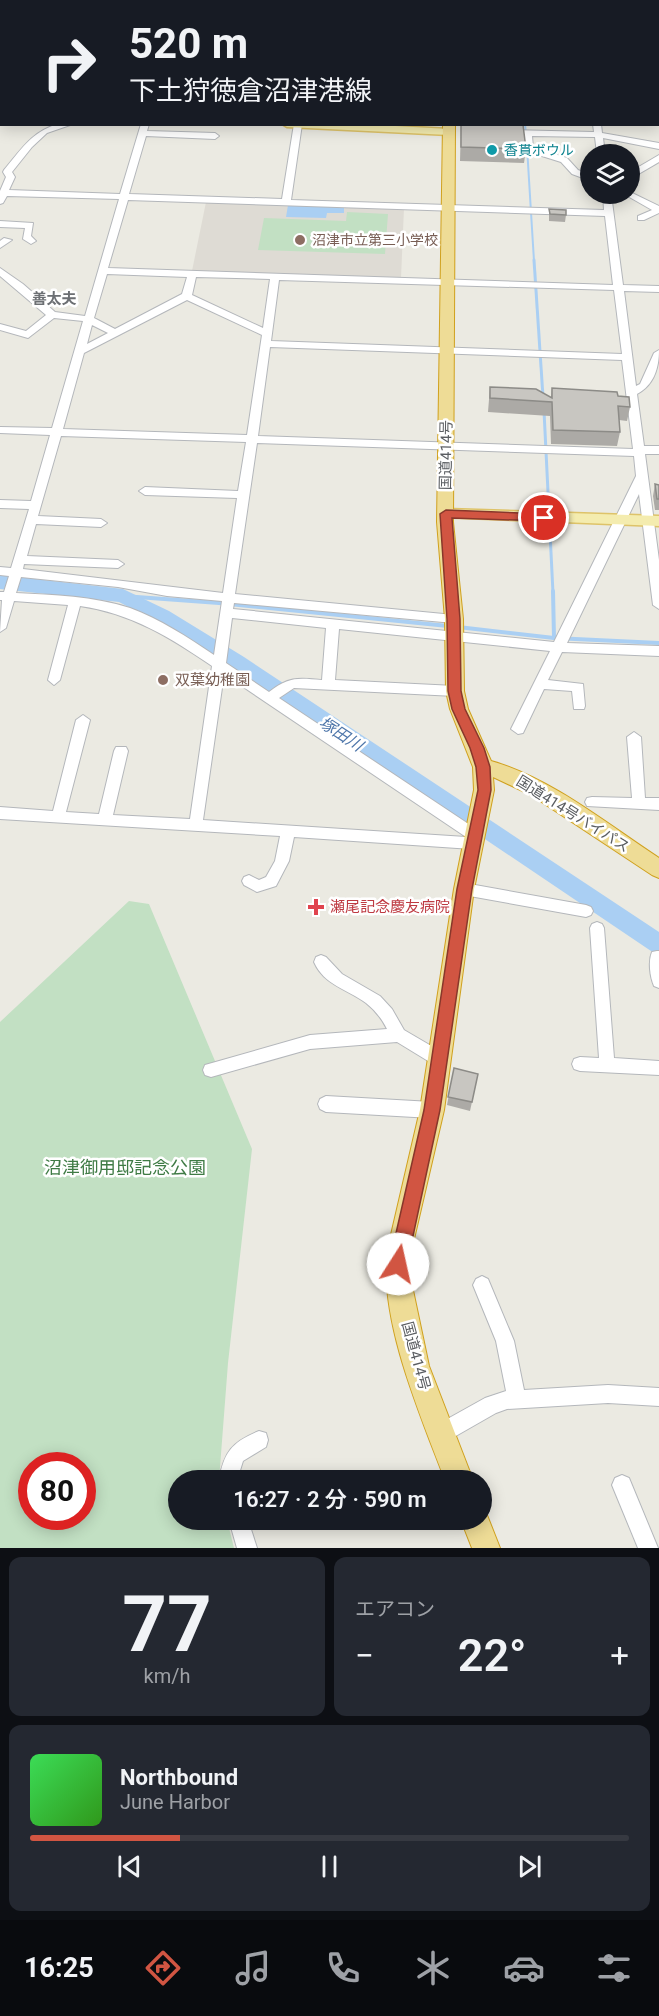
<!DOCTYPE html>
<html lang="ja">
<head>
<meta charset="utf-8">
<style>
  :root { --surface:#171b24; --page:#242831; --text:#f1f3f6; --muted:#9ea1a6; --line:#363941; --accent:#d15542 }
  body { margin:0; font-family:Roboto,"Noto Sans JP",sans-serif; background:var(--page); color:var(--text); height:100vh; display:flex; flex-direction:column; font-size:22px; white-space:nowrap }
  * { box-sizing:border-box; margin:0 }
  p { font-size:20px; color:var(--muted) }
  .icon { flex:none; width:33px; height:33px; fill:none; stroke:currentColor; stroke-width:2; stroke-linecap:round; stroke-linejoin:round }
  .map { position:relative; height:1548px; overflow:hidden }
  .details { display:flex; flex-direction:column; gap:9px; padding:9px; background:#0d0f14; flex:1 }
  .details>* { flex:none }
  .banner { position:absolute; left:0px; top:0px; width:660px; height:126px; box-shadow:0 3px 15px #0003; background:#171b24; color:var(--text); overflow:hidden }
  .controls { position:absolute; left:580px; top:144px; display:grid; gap:12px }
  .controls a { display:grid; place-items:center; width:60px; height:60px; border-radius:50%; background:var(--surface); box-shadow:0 3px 15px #0003; font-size:30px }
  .speed { position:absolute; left:18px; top:1452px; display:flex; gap:12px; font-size:30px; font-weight:700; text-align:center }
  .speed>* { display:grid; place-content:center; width:78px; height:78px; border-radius:50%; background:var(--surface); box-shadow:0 3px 15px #0003; line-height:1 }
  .speed .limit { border:9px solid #d22; background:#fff; color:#111 }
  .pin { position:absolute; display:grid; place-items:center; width:51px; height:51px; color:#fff; margin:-26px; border:3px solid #fff; border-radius:50%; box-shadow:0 2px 6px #0007 }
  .me { position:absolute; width:66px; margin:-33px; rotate:10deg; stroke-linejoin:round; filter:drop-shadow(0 0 4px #0008) }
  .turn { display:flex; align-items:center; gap:21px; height:126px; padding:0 30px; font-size:27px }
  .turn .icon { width:78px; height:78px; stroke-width:2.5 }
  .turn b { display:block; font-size:42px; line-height:51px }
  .big { font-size:45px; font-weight:600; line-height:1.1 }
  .details .widget { flex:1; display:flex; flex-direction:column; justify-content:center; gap:9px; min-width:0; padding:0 21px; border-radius:12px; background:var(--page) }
  .details .dial { align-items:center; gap:0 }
  .dial b { font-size:78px; line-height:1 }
  .song { display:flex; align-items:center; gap:18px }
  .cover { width:72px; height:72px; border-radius:9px; background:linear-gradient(135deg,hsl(130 70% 55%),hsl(110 70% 35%)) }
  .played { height:6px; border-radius:3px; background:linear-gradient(90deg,var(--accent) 25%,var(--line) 25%) }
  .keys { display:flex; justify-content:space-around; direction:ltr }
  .heat { display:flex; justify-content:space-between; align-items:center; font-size:33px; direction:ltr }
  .details .tiles { flex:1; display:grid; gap:9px; grid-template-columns:1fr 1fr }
  .widget:last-child { grid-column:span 2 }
  .trip { position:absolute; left:168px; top:1470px; width:324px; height:60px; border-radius:30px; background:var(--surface); box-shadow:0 3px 15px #0003; font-weight:600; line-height:60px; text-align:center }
  .dock { display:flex; height:96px; justify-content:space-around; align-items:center; background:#090b0e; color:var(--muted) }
  .dock .icon { width:42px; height:42px }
  .dock .current { color:var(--accent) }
  .dock b { font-size:27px; color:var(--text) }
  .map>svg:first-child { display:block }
  .education { fill:#dedbd4 }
  .green { fill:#c2e0c3; fill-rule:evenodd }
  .water { fill:#aacff3 }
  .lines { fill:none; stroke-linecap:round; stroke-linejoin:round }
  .stream-far2 { stroke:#aacff3; stroke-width:2 }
  .stream-far1 { stroke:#aacff3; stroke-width:3 }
  .stream { stroke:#aacff3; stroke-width:4 }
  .river { fill:#aacff3; fill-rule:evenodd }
  .minor-casing { stroke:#b4b7bb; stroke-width:2 }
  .major-casing { stroke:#dec369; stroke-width:3 }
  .highway-casing { stroke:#d0a11e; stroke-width:2 }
  .minor { fill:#fff; fill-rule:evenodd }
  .major { fill:#f4ecaf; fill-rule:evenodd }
  .highway { fill:#eedc96; fill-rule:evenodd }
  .wall { fill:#acaaa6 }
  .building { fill:#c8c6c1; stroke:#8c8b87; stroke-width:1.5 }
  .route { fill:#d15542; stroke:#88372b; stroke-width:1.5 }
  .culture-dot { fill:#0f9aa8; stroke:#fff; stroke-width:2 }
  .education-dot { fill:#8d6e63; stroke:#fff; stroke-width:2 }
  .health-dot { fill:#e0444e; stroke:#fff; stroke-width:2 }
  .labels { text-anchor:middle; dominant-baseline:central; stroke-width:5; stroke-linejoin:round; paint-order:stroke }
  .far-culture-label { font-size:14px; fill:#0d838f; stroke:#fff; text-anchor:start }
  .far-education-label { font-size:14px; fill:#785e54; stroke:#fff; text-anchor:start }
  .far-quarter-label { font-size:15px; font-weight:bold; fill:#6c6f73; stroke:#fff }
  .street-label { font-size:15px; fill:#5a5d61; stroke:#fff }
  .education-label { font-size:15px; fill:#785e54; stroke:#fff; text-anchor:start }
  .health-label { font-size:15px; fill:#be3a42; stroke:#fff; text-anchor:start }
  .water-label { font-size:16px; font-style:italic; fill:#4e76aa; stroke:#fff }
  .near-park-label { font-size:18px; fill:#3f7b45; stroke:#fff }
</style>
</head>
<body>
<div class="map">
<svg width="659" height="1548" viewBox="0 0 659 1548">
  <rect width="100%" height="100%" fill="#ebeae2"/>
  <polygon class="education" points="206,202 404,208 401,278 192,271"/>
  <g class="green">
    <polygon points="347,212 388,214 385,254 258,250 264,218 346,221"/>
    <path d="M129,901l20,3 103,245 -24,214 -9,117h-41v40h49l7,28h-234v-526zM32,1466h50v50h-50z"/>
  </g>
  <polygon class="water" points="288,205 344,207 344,213 327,213 326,218 286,217"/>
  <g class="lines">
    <g class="stream-far2">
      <polyline points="635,2 637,0"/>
      <polyline points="525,124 526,134"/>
      <polyline points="527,147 534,261"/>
    </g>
    <g class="stream-far1">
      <polyline points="534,260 543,397"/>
      <polyline points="544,411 553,593"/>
    </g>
    <g class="stream">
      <polyline points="553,591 554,638"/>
      <polyline points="123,596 219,603 448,626"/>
      <polyline points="458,627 554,638 659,643"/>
    </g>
    <g class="river">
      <polygon points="241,0 388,0 389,2 240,2"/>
      <polygon points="0,575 123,589 169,611 244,657 659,932 659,954 651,951 230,667 155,621 119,602 0,589"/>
    </g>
    <defs>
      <g id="minor">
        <rect x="101" y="0" width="8" height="2"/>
        <rect x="192" y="0" width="8" height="2"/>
        <rect x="284" y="0" width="8" height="2"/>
        <rect x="355" y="0" width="8" height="2"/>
        <polygon points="483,0 491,0 482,2"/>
        <polygon points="514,0 529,2 515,2"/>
        <polygon points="551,0 559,0 559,2 552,2"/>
        <polygon points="626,0 634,0 625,2"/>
        <rect x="0" y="15" width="2" height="4"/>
        <polygon points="658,33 659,33 658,38"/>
        <polygon points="0,48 2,48 0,56"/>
        <rect x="0" y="63" width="2" height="4"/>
        <rect x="658" y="75" width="1" height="4"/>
        <rect x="658" y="110" width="1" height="6"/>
        <path d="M58,124h15l-26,9 -15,14 -20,25 3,5 -6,13 111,4 21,-70h8l-2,7 68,2 4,3 -4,3 -69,-3 -17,58 153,5 12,-75h8l-11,76 313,10 -1,-16h8l12,91 36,1v6l-35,-1 12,95 4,-2 14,-31 5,-3c0,18 -5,35 -22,44l7,52h15v8h-14l14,106v49l-6,-4 -14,-111 -72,149 92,3v10l-97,-4 -14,28 35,4 2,22 -1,3h-10l-2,-18 -28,-2 -21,44 -5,1 -7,-5 39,-78 -211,-22 -4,51 120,6 6,5 -6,5 -161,-8 -15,10 200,133 2,4 -4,5 2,3 -2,4 -5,2 -178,-12 -5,24 -13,25 -19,6 -13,-7 -2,-4 2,-4 5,-2 10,5 7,-3 9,-16 5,-25 -280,-17v-12l53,4 23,-91 7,-5 7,5 -24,92 33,2 15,-63 2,-4h10l2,4 -15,64 77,4 22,-153c-41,-28 -81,-53 -132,-60l-20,74 -6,5 -6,-5 20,-75 -54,-4 -8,27 -6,4 2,-32h-2v-8h4l5,-16 -9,-1v-8l11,1 18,-59 -29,-1v-8l31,1 19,-66 -50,-2v-6l52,1 31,-107 -29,-3 -26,20 -28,-8v-6l26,7 20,-16 -46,-39v-8l23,16 32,28 30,4 34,-117 -112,-3 -4,7 -3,1v-13l6,-14 -3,-5 1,-2c17,-20 27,-38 54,-46zM128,200l477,16 8,69 -505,-17zM107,274l80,3 -5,17 -67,35 -21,-11zM196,277l74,2 -7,49 -71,-33zM279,280l335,10 8,64 -351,-13zM187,300l75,35 -15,100 -184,-6 21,-76zM92,325l16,8 -21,11zM270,347l352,13 11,89 -375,-13zM61,436l185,6 -8,49 -93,-4 -6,4 6,4 92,3 -14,95 -200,-24 1,-5 94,4 6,-4 -6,-4 -91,-4 9,-32 65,3 6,-4 -6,-4 -63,-3zM257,443l377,13 2,20 -82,166 -321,-33 1,-6 220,20 6,-4 -6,-4 -219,-21zM21,577l97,10 49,9 55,5 -8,54c-27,-18 -54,-36 -84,-47 -37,-12 -76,-13 -114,-15zM232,618l94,10 -4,52c-23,-2 -33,-4 -53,12l-43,-29zM224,674l242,163 -263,-17z"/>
        <polygon points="593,124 601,124 602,133 659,143 659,149 603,138 605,154 597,154 595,137 532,136 533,147 567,158 578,170 591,175 591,181 572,174 561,162 526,151 523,136 508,136 504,133 508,130 594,132"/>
        <polygon points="659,155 659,162 630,179 630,172"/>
        <polygon points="630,192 659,206 659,213 644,220 638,220 638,216 652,210 624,194"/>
        <polygon points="0,221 33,223 31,236 36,241 31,244 23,239 25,228 0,227"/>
        <polygon points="4,238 12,240 0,248 0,241"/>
        <polygon points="634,732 641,737 645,798 659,798 659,810 587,806 585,802 587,798 592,797 632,798 627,737"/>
        <polygon points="464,883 586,905 591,907 593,911 591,915 586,917 464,895 459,893 457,889 459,885"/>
        <polygon points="597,922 602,924 604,928 614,1058 659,1061 659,1075 580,1071 574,1069 572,1064 574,1059 580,1057 599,1058 590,928 592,924"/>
        <path d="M657,951h2v37l-5,-2c-4,-9 -6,-25 -2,-34z"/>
        <path d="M321,955l5,2 16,17 38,22 12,13 12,21 41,24 2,5 -2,5 -6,2 -6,-2 -36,-22 -87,7 -99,28 -6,-2 -2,-5 2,-5 105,-30 77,-6c-5,-10 -12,-19 -21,-26 -19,-14 -42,-18 -52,-41l2,-5z"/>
        <polygon points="326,1096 432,1102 438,1105 440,1110 438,1115 432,1118 326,1112 320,1109 318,1104 320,1099"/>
        <polygon points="482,1276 488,1279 514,1341 524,1390 608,1385 659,1388 659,1406 608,1403 507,1409 496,1413 447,1441 440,1443 433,1441 431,1434 433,1427 485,1398 506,1391 496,1341 473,1285 476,1279"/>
        <path d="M259,1431l7,2 2,7 -2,7 -23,14 -6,19h-18c5,-28 13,-38 40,-49z"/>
        <polygon points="622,1475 629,1478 658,1548 638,1548 612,1485 615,1478"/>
        <polygon points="229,1520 248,1520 257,1548 237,1548"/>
      </g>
      <g id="major">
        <rect x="0" y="104" width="2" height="6"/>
        <polygon points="282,124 360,124 449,129 454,132 449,135 287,127"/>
        <polygon points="446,509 659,516 659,526 441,517 439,514 441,511"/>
      </g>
      <g id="highway">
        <rect x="447" y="0" width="10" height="2"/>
        <path d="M443,124h12l-2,398 10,97 1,72 4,18 23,52c60,17 116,63 168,97v20l-7,-3 -121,-80 -38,-18 1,13 -20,99 -30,221 -33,142 -1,24 19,90 44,114h-28c-25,-66 -65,-157 -58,-228l33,-142 34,-221 20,-99 -1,-23 -23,-58 -4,-18 -1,-72 -8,-97z"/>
        <polygon points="482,1509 485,1510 500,1548 472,1548 461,1520 482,1520"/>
      </g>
    </defs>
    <use href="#minor" class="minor-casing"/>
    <use href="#major" class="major-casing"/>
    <use href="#highway" class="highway-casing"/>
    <use href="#minor" class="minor"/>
    <use href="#major" class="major"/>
    <use href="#highway" class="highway"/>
  </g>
  <g class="wall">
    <polygon points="461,124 526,149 524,163 460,161"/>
    <polygon points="549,209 566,215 565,222 549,221"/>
    <polygon points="490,387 551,397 552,388 618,396 630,407 627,421 619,420 620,432 617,446 551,444 550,416 488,412"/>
    <polygon points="655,484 659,485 659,510 655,510 653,496"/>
    <polygon points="454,1068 478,1074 470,1111 447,1105"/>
  </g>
  <g class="building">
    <polygon points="461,124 523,125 526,149 461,147"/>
    <polygon points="549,209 566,210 566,215 550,214"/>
    <polygon points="490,387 536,389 552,398 552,388 617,392 618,396 629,397 630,407 618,406 620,432 553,430 552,402 490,398"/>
    <polygon points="655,484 659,485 659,499 657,499"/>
    <polygon points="454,1068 478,1074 472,1102 448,1097"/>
  </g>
  <polygon class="route" points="446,510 544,514 550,518 544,521 452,518 460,619 461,691 465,709 484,748 490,767 491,790 472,889 440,1110 407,1264 404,1270 398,1273 392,1270 389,1264 424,1110 457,889 478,790 476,767 470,748 452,709 448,691 447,619 440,514"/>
  <circle class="culture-dot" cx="492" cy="150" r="6"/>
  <g class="education-dot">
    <circle cx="300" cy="240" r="6"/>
    <circle cx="163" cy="680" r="6"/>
  </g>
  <path class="health-dot" d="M313 898h6v6h6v6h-6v6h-6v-6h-6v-6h6z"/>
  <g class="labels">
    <g class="far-culture-label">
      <text x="504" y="150">香貫ボウル</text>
    </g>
    <g class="far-education-label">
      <text x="312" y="240">沼津市立第三小学校</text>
    </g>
    <g class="far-quarter-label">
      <text x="54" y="299">善太夫</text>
    </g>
    <g class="street-label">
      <text transform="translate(446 455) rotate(-89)">国道414号</text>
      <text transform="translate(573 814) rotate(32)">国道414号バイパス</text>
      <text transform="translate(416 1356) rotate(75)">国道414号</text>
    </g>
    <g class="education-label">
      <text x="175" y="680">双葉幼稚園</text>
    </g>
    <g class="health-label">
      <text x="330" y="907">瀬尾記念慶友病院</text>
    </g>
    <g class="water-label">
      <text transform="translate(341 734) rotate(33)">塚田川</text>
    </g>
    <g class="near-park-label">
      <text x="125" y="1167">沼津御用邸記念公園</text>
    </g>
  </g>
</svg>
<div class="controls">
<a><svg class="icon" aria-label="layers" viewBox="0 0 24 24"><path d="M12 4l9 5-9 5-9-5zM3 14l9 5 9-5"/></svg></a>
</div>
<div class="speed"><div class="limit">80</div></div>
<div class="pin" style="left:544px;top:518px;background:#d93025"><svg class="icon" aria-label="arrive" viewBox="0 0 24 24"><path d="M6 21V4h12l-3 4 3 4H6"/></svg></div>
<svg class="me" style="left:398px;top:1264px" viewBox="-20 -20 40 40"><circle r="19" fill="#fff"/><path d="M0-13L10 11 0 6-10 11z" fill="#d15542"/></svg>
<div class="trip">16:27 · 2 分 · 590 m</div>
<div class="banner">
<div class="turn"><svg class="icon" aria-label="right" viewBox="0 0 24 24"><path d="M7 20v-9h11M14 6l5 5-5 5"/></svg><div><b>520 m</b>下土狩徳倉沼津港線</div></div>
</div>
</div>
<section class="details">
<div class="tiles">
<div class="widget dial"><b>77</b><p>km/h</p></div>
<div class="widget"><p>エアコン</p>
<div class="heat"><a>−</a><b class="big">22°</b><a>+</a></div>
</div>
<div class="widget">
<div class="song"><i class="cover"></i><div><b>Northbound</b><p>June Harbor</p></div></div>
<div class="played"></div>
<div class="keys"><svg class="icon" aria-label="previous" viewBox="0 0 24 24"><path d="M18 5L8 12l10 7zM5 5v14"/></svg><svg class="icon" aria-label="pause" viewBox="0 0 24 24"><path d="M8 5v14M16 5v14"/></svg><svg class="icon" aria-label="next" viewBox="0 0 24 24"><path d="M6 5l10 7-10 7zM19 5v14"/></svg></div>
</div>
</div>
</section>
<nav class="dock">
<b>16:25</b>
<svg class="icon current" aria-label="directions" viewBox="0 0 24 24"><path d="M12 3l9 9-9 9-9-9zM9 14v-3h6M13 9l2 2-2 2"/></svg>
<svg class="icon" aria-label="music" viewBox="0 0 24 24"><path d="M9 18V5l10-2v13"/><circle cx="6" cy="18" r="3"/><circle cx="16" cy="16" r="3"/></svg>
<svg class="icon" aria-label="phone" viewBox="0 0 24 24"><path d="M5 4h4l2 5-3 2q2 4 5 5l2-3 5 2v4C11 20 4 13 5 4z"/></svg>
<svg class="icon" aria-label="climate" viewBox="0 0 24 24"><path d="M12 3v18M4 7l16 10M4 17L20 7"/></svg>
<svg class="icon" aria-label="car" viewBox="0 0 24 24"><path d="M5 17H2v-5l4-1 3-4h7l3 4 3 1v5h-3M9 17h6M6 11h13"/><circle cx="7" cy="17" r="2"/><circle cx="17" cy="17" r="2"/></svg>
<svg class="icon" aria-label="filters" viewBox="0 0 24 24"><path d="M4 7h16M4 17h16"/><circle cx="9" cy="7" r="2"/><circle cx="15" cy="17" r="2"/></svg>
</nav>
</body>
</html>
